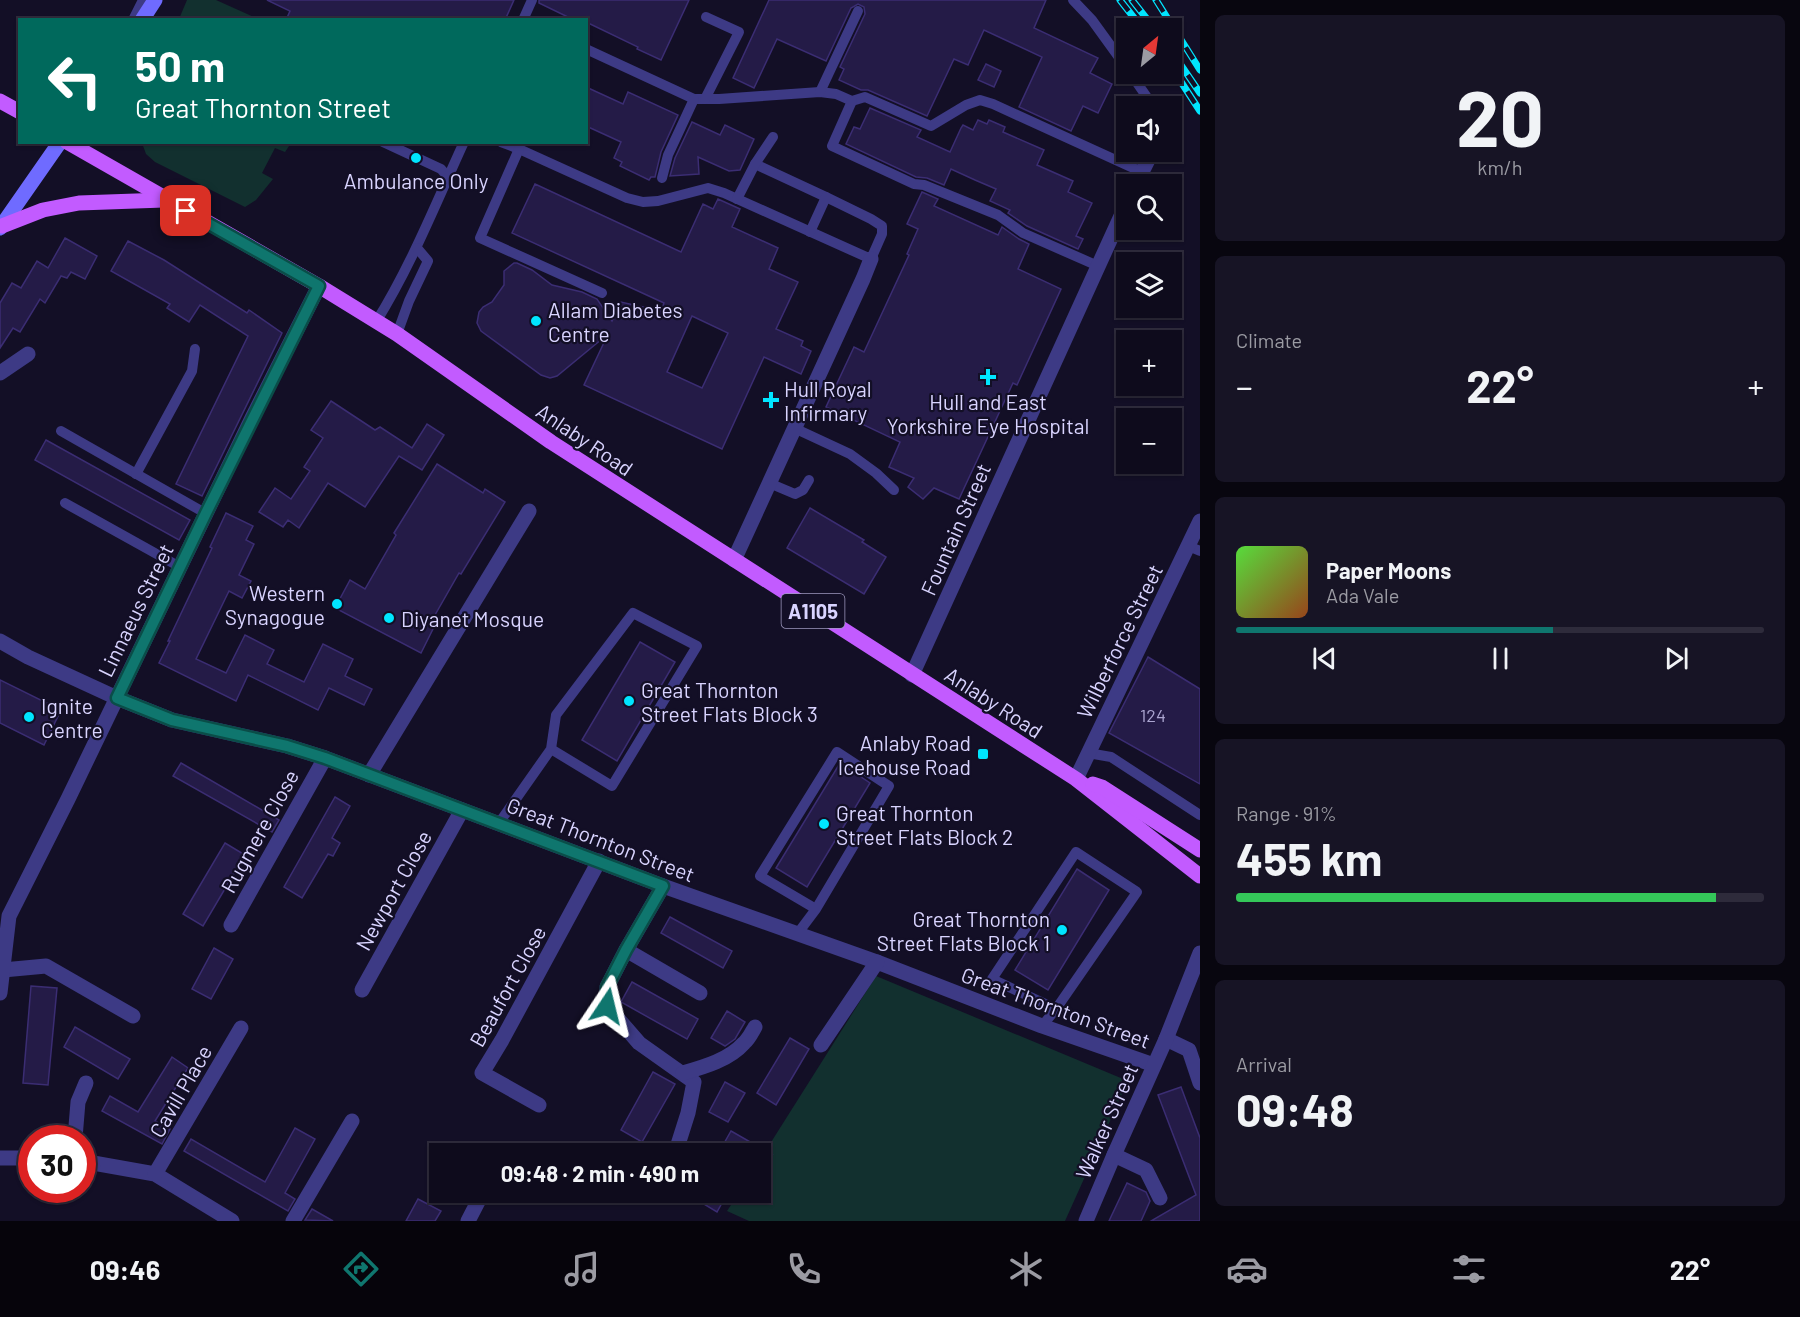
<!DOCTYPE html>
<html lang="en">
<head>
<meta charset="utf-8">
<style>
  :root { --surface:#0e0b1c; --page:#171425; --text:#f1f3f6; --muted:#9b9ba3; --line:#2e2b3b; --accent:#0f766e }
  body { margin:0; font-family:Barlow,sans-serif; background:var(--page); color:var(--text); height:100vh; display:flex; flex-direction:column; font-size:22px; white-space:nowrap }
  * { box-sizing:border-box; margin:0 }
  p { font-size:20px; color:var(--muted) }
  .icon { flex:none; width:33px; height:33px; fill:none; stroke:currentColor; stroke-width:2; stroke-linecap:round; stroke-linejoin:round }
  .map { position:relative; flex:1; overflow:hidden }
  .drawer { display:flex; flex-direction:column; gap:15px; padding:15px; background:#08060f; width:600px }
  .drawer>* { flex:none }
  .banner { position:absolute; left:18px; top:18px; width:570px; height:126px; border-radius:0px; box-shadow:0 2px 4px #0004,0 0 0 2px var(--line); background:#00695c; color:#fff; overflow:hidden }
  .needle { width:39px; rotate:29deg }
  .fabs { position:absolute; left:1116px; top:18px; display:grid; gap:12px }
  .fabs a { display:grid; place-items:center; width:66px; height:66px; border-radius:0px; background:var(--surface); box-shadow:0 2px 4px #0004,0 0 0 2px var(--line); font-size:30px }
  .speed { position:absolute; left:18px; top:1125px; display:flex; gap:12px; font-size:30px; font-weight:700; text-align:center }
  .speed>* { display:grid; place-content:center; width:78px; height:78px; border-radius:50%; background:var(--surface); box-shadow:0 2px 4px #0004,0 0 0 2px var(--line); line-height:1 }
  .speed .limit { border:9px solid #d22; background:#fff; color:#111 }
  .pin { position:absolute; display:grid; place-items:center; width:51px; height:51px; color:#fff; margin:-26px; border-radius:12px; box-shadow:0 3px 9px #0006 }
  .me { position:absolute; width:66px; margin:-33px; rotate:10deg; stroke-linejoin:round; filter:drop-shadow(0 0 4px #0008) }
  .turn { display:flex; align-items:center; gap:21px; height:126px; padding:0 18px; font-size:27px }
  .turn .icon { width:78px; height:78px; stroke-width:2.5 }
  .turn b { display:block; font-size:42px; line-height:51px }
  .big { font-size:45px; font-weight:700; line-height:1.1 }
  .drawer .widget { flex:1; display:flex; flex-direction:column; justify-content:center; gap:9px; min-width:0; padding:0 21px; border-radius:9px; background:var(--page) }
  .drawer .dial { align-items:center; gap:0 }
  .dial b { font-size:78px; line-height:1 }
  .song { display:flex; align-items:center; gap:18px }
  .cover { width:72px; height:72px; border-radius:9px; background:linear-gradient(135deg,hsl(110 70% 55%),hsl(20 70% 35%)) }
  .played { height:6px; border-radius:3px; background:linear-gradient(90deg,var(--accent) 60%,var(--line) 60%) }
  .keys { display:flex; justify-content:space-around; direction:ltr }
  .heat { display:flex; justify-content:space-between; align-items:center; font-size:33px; direction:ltr }
  .charge { height:9px; border-radius:4px; background:linear-gradient(90deg,#34c759 91%,var(--line) 0) }
  .trip { position:absolute; left:429px; top:1143px; width:342px; height:60px; border-radius:0px; background:var(--surface); box-shadow:0 2px 4px #0004,0 0 0 2px var(--line); font-weight:700; line-height:60px; text-align:center }
  .menu { display:flex; height:96px; justify-content:space-around; align-items:center; background:#06040b; color:var(--muted) }
  .menu .icon { width:42px; height:42px }
  .menu .selected { color:var(--accent) }
  .menu b { font-size:27px; color:var(--text) }
  main { display:flex; flex:1; min-height:0 }
  .map>svg:first-child { display:block }
  .green { fill:#12302f }
  .building { fill:#241b47; stroke:#3b2d73; stroke-width:1.5; fill-rule:evenodd }
  .lines { fill:none; stroke-linecap:round; stroke-linejoin:round }
  .lane { stroke:#3d3a85; stroke-width:10 }
  .street { stroke:#3d3a85; stroke-width:15 }
  .secondary { stroke:#6f6bff; stroke-width:15 }
  .primary { stroke:#c25bff; stroke-width:15 }
  .rail-casing { stroke:#00e5ff; stroke-width:7 }
  .rail { stroke:#130f26; stroke-width:4.5; stroke-dasharray:14; stroke-linecap:butt }
  .route-casing { stroke:#0a4d48; stroke-width:15 }
  .route { stroke:#0f766e; stroke-width:10 }
  .poi-dot { fill:#00e5ff; stroke:#130f26; stroke-width:2 }
  .labels { text-anchor:middle; dominant-baseline:central; stroke-width:4.5; stroke-linejoin:round; paint-order:stroke }
  .number-label { font-size:18px; fill:#aca6d1 }
  .shield { fill:#130f26; stroke:#9e99be; stroke-width:1.5 }
  .shield-label { font-size:20px; font-weight:bold; fill:#d9d4ff }
  .poi-label { font-size:21px; fill:#d9d4ff; stroke:#130f26; text-anchor:start }
  .street-label { font-size:21px; fill:#d9d4ff; stroke:#130f26 }
</style>
</head>
<body>
<main>
<div class="map">
<svg width="1200" height="1221" viewBox="0 0 1200 1221">
  <rect width="100%" height="100%" fill="#130f26"/>
  <g class="green">
    <polygon points="187,0 216,0 258,19 179,19"/>
    <polygon points="142,143 142,142 291,143 285,152 275,148 262,173 273,179 256,200 245,207 155,162 146,154"/>
    <polygon points="876,976 1128,1081 1065,1221 749,1221 727,1211 739,1193 760,1192 761,1158"/>
  </g>
  <g class="building">
    <polygon points="267,0 514,0 505,20 286,20 290,11"/>
    <polygon points="539,0 689,0 661,60 637,49 638,47 586,22 586,20 574,20 539,3"/>
    <polygon points="769,0 1046,0 1034,28 1098,58 1090,73 1112,84 1098,113 1083,106 1071,131 1019,107 1042,57 984,30 968,65 954,59 927,116 868,90 861,90 839,80 844,69 840,67 865,14 864,7 858,4 851,8 826,61 777,39 754,88 733,78"/>
    <polygon points="986,64 1001,71 994,87 978,80"/>
    <polygon points="586,87 623,104 628,92 678,115 661,152 655,177 651,177 649,180 620,166 622,162 614,158 621,142 586,126"/>
    <polygon points="870,108 921,130 917,137 950,152 961,128 963,125 973,130 978,120 987,124 989,120 1005,127 1003,132 1044,150 1037,165 1073,181 1068,192 1092,203 1076,236 1083,239 1078,249 1027,226 1008,213 1010,210 990,201 996,189 975,180 951,169 944,185 927,178 916,177 846,144 854,127 860,129"/>
    <polygon points="692,122 720,135 725,125 754,139 740,170 729,171 698,157 699,174 670,176 675,158"/>
    <path d="M535,184l146,68 22,-48 10,5 5,-10 22,10 -8,18 46,21 -9,21 29,13 -22,47 27,12 -2,5 10,5 -10,23 -37,-17 -42,92 -138,-64 24,-51 -51,42 -7,2 -9,-3 -60,-44 -4,-8 2,-11 4,-5 9,-5 12,-17v-14l10,-8h3l15,7 20,15 30,7 15,7 15,22 9,-19 40,9 3,-8 -152,-70zM692,316l36,17 -26,55 -35,-16z"/>
    <polygon points="922,192 938,199 934,206 998,235 1002,227 1019,239 1029,244 1018,269 1061,289 1017,385 1013,383 959,499 934,488 923,499 908,487 914,478 889,467 900,442 826,407 854,347 864,352 909,255 907,254 918,229 907,224"/>
    <polygon points="65,238 97,256 85,279 71,272 67,278 61,276 45,303 40,299 20,332 13,328 0,348 0,303 12,283 21,288 37,261 48,268"/>
    <polygon points="128,241 164,260 247,313 249,310 282,333 202,496 176,484 248,336 200,305 189,322 167,308 170,304 111,271"/>
    <polygon points="331,401 375,430 380,427 412,448 427,424 444,435 422,470 399,456 365,507 328,483 299,528 288,520 283,527 259,512 275,488 291,499 310,471 304,467 323,438 311,430"/>
    <polygon points="46,440 190,520 179,540 35,460"/>
    <polygon points="437,464 483,493 485,489 505,502 461,574 459,573 431,622 435,625 421,653 335,608 350,580 365,589 396,535 394,533"/>
    <polygon points="810,508 864,540 862,542 886,557 864,594 787,548"/>
    <polygon points="226,513 253,526 246,540 254,544 239,575 251,581 242,598 229,591 196,659 226,673 245,635 274,650 267,664 304,682 323,644 353,659 345,676 372,689 364,705 329,688 318,710 248,675 236,701 159,663 170,641 168,641 212,548 210,547"/>
    <polygon points="640,642 675,662 617,761 582,740"/>
    <polygon points="1148,657 1200,689 1200,784 1109,733"/>
    <polygon points="0,680 61,710 44,745 0,723"/>
    <polygon points="181,763 279,820 272,832 173,776"/>
    <polygon points="840,763 870,783 807,887 776,868"/>
    <polygon points="335,797 350,806 332,838 340,843 333,856 328,854 302,898 284,887"/>
    <polygon points="225,843 245,855 203,926 183,914"/>
    <polygon points="1077,869 1109,890 1048,990 1015,970"/>
    <polygon points="670,917 732,951 723,968 661,933"/>
    <polygon points="214,948 233,959 211,999 192,989"/>
    <polygon points="632,982 698,1019 687,1039 621,1002"/>
    <polygon points="31,986 57,988 48,1085 23,1083"/>
    <polygon points="727,1011 745,1022 735,1039 725,1046 711,1038"/>
    <polygon points="75,1027 130,1059 118,1079 64,1047"/>
    <polygon points="790,1038 809,1049 776,1105 757,1093"/>
    <polygon points="172,1057 188,1068 155,1121 170,1129 162,1144 102,1111 110,1096 138,1112"/>
    <polygon points="653,1072 675,1084 642,1142 621,1130"/>
    <polygon points="725,1082 745,1093 728,1122 709,1112"/>
    <polygon points="1181,1087 1200,1138 1200,1221 1151,1221 1196,1195 1158,1095"/>
    <polygon points="295,1128 315,1139 285,1193 295,1199 288,1211 184,1151 191,1139 265,1182"/>
    <polygon points="731,1131 771,1154 718,1154"/>
    <polygon points="1127,1183 1146,1192 1150,1201 1141,1221 1109,1221"/>
    <polygon points="684,1192 728,1192 717,1212"/>
    <polygon points="418,1199 441,1211 435,1221 406,1221"/>
    <polygon points="312,1209 333,1221 305,1220"/>
  </g>
  <g class="lines">
    <g class="lane">
      <polyline points="1073,0 1092,20 1126,67"/>
      <polyline points="133,20 143,0"/>
      <polyline points="523,20 532,0"/>
      <polyline points="586,49 694,99 719,99 820,92 836,94 852,101 865,97 931,126 966,105 980,100 993,104 1142,172"/>
      <polyline points="1131,74 1153,106"/>
      <polyline points="820,92 858,11"/>
      <polyline points="705,99 739,32 706,17"/>
      <polyline points="852,101 832,146 914,184 924,185 998,215 1023,233 1098,266"/>
      <polyline points="383,142 441,169 448,177"/>
      <polyline points="501,142 519,149 627,198 643,202 658,201 708,188 724,193 871,259 882,234 882,226 871,219 826,197 755,164"/>
      <polyline points="519,149 480,238 602,293"/>
      <polyline points="1158,152 1173,159"/>
      <polyline points="662,178 668,155 694,99"/>
      <polyline points="737,199 755,164 773,137"/>
      <polyline points="810,232 826,197"/>
      <path d="M376,322c35,-56 60,-119 88,-180"/>
      <polyline points="397,334 409,301 428,261 417,248"/>
      <polyline points="794,428 850,454 876,473 894,490"/>
      <polyline points="61,431 205,513"/>
      <polyline points="136,474 192,371 195,349"/>
      <polyline points="769,483 795,494 803,490 809,480"/>
      <polyline points="65,503 180,567"/>
      <polyline points="1188,546 1200,551"/>
      <polyline points="1088,753 1111,757 1200,815"/>
      <polyline points="499,823 551,749 556,715 633,613 697,646 612,786 551,749"/>
      <polyline points="798,933 816,909 889,786 837,752 760,876 816,909"/>
      <polyline points="1042,1026 1056,1009 1137,892 1076,852 992,979 1056,1009"/>
    </g>
    <g class="street">
      <polyline points="1136,184 1152,152"/>
      <polyline points="0,373 28,354"/>
      <polyline points="734,560 863,279 871,259"/>
      <polyline points="0,641 28,657 117,698 172,720 287,746 325,758 663,886 877,962 1042,1026 1154,1065"/>
      <polyline points="912,675 1126,205"/>
      <polyline points="369,775 529,511"/>
      <polyline points="1076,779 1200,521"/>
      <polyline points="663,886 626,950 607,987 607,1006 639,1043 694,1082 688,1113 675,1154"/>
      <polyline points="231,925 325,758"/>
      <polyline points="626,950 700,993"/>
      <polyline points="3,970 46,966 133,1016"/>
      <polyline points="362,990 462,810"/>
      <polyline points="0,993 9,916 68,799 252,418 319,286"/>
      <polyline points="1166,1039 1189,1050 1200,1083"/>
      <polyline points="821,1045 877,962"/>
      <path d="M683,1073c21,-6 46,-13 61,-30 5,-4 8,-11 11,-16"/>
      <polyline points="539,1105 482,1073 502,1040 599,861"/>
      <polyline points="75,1138 78,1102 86,1083"/>
      <polyline points="1114,1155 1146,1170 1160,1198"/>
      <polyline points="0,1158 32,1158"/>
      <polyline points="82,1161 155,1174 232,1221"/>
      <polyline points="155,1174 241,1028"/>
      <polyline points="293,1221 352,1121"/>
      <polyline points="468,1221 483,1192"/>
      <polyline points="1086,1221 1114,1155 1166,1039 1200,953"/>
    </g>
    <g class="secondary">
      <polyline points="142,20 155,0"/>
      <polyline points="0,228 60,142"/>
    </g>
    <g class="primary">
      <polyline points="0,101 20,112"/>
      <polyline points="67,142 319,286 397,334 551,442 1076,779 1200,876"/>
      <polyline points="2,226 43,210 79,203 164,200"/>
      <polyline points="1093,784 1102,787 1200,850"/>
    </g>
    <defs>
      <g id="rail">
        <polyline points="1120,0 1142,28"/>
        <polyline points="1132,0 1154,28"/>
        <polyline points="1156,0 1200,70"/>
        <polyline points="1172,52 1200,93"/>
        <polyline points="1172,68 1200,111"/>
      </g>
    </defs>
    <use href="#rail" class="rail-casing"/>
    <use href="#rail" class="rail"/>
  </g>
  <g class="lines">
    <defs>
      <polyline id="route" points="186,211 319,286 206,513 117,698 172,720 287,746 325,758 663,886 626,950 607,987 607,1006"/>
    </defs>
    <use href="#route" class="route-casing"/>
    <use href="#route" class="route"/>
  </g>
  <g class="poi-dot">
    <circle cx="416" cy="158" r="6"/>
    <circle cx="536" cy="321" r="6"/>
    <path d="M985 368h6v6h6v6h-6v6h-6v-6h-6v-6h6z"/>
    <path d="M768 391h6v6h6v6h-6v6h-6v-6h-6v-6h6z"/>
    <circle cx="337" cy="604" r="6"/>
    <circle cx="389" cy="618" r="6"/>
    <circle cx="629" cy="701" r="6"/>
    <circle cx="29" cy="717" r="6"/>
    <rect x="977" y="748" width="12" height="12" rx="3"/>
    <circle cx="824" cy="824" r="6"/>
    <circle cx="1062" cy="930" r="6"/>
  </g>
  <g class="labels">
    <g class="number-label">
      <text x="1153" y="715">124</text>
    </g>
    <rect class="shield" x="781.5" y="594" width="63" height="34" rx="4.5"/>
    <g class="shield-label">
      <text x="813" y="611">A1105</text>
    </g>
    <g class="poi-label">
      <text x="416" y="180" text-anchor="middle">Ambulance Only</text>
      <text x="548" y="309">Allam Diabetes<tspan x="548" dy="24">Centre</tspan></text>
      <text x="784" y="388">Hull Royal<tspan x="784" dy="24">Infirmary</tspan></text>
      <text x="988" y="401" text-anchor="middle">Hull and East<tspan x="988" dy="24">Yorkshire Eye Hospital</tspan></text>
      <text x="325" y="592" text-anchor="end">Western<tspan x="325" dy="24">Synagogue</tspan></text>
      <text x="401" y="618">Diyanet Mosque</text>
      <text x="641" y="689">Great Thornton<tspan x="641" dy="24">Street Flats Block 3</tspan></text>
      <text x="41" y="705">Ignite<tspan x="41" dy="24">Centre</tspan></text>
      <text x="971" y="742" text-anchor="end">Anlaby Road<tspan x="971" dy="24">Icehouse Road</tspan></text>
      <text x="836" y="812">Great Thornton<tspan x="836" dy="24">Street Flats Block 2</tspan></text>
      <text x="1050" y="918" text-anchor="end">Great Thornton<tspan x="1050" dy="24">Street Flats Block 1</tspan></text>
    </g>
    <g class="street-label">
      <text transform="translate(585 439) rotate(34)">Anlaby Road</text>
      <text transform="translate(955 529) rotate(-66)">Fountain Street</text>
      <text transform="translate(135 610) rotate(-64)">Linnaeus Street</text>
      <text transform="translate(1119 641) rotate(-64)">Wilberforce Street</text>
      <text transform="translate(994 702) rotate(33)">Anlaby Road</text>
      <text transform="translate(259 831) rotate(-61)">Rugmere Close</text>
      <text transform="translate(601 839) rotate(21)">Great Thornton Street</text>
      <text transform="translate(393 890) rotate(-61)">Newport Close</text>
      <text transform="translate(507 986) rotate(-61)">Beaufort Close</text>
      <text transform="translate(1056 1007) rotate(20)">Great Thornton Street</text>
      <text transform="translate(180 1091) rotate(-60)">Cavill Place</text>
      <text transform="translate(1106 1121) rotate(-66)">Walker Street</text>
    </g>
  </g>
</svg>
<div class="fabs">
<a><svg class="needle" viewBox="-14 -14 28 28"><path d="M0-13l5 13h-10z" fill="#e53935"/><path d="M0 13l5-13h-10z" fill="#9b9ba3"/></svg></a>
<a><svg class="icon" aria-label="sound" viewBox="0 0 24 24"><path d="M4 9h4l5-4v14l-5-4H4zM17 9q2 3 0 6"/></svg></a>
<a><svg class="icon" aria-label="search" viewBox="0 0 24 24"><circle cx="10" cy="10" r="6"/><path d="M15 15l6 6"/></svg></a>
<a><svg class="icon" aria-label="layers" viewBox="0 0 24 24"><path d="M12 4l9 5-9 5-9-5zM3 14l9 5 9-5"/></svg></a>
<a>+</a>
<a>−</a>
</div>
<div class="speed"><div class="limit">30</div></div>
<div class="pin" style="left:186px;top:211px;background:#d93025"><svg class="icon" aria-label="arrive" viewBox="0 0 24 24"><path d="M6 21V4h12l-3 4 3 4H6"/></svg></div>
<svg class="me" style="left:607px;top:1006px" viewBox="-20 -20 40 40"><path d="M0-17L14 15 0 8-14 15z" fill="#0f766e" stroke="#fff" stroke-width="4"/></svg>
<div class="trip">09:48 · 2 min · 490 m</div>
<div class="banner">
<div class="turn"><svg class="icon" aria-label="left" viewBox="0 0 24 24"><path d="M17 20v-9H6M10 6l-5 5 5 5"/></svg><div><b>50 m</b>Great Thornton Street</div></div>
</div>
</div>
<section class="drawer">
<div class="widget dial"><b>20</b><p>km/h</p></div>
<div class="widget"><p>Climate</p>
<div class="heat"><a>−</a><b class="big">22°</b><a>+</a></div>
</div>
<div class="widget">
<div class="song"><i class="cover"></i><div><b>Paper Moons</b><p>Ada Vale</p></div></div>
<div class="played"></div>
<div class="keys"><svg class="icon" aria-label="previous" viewBox="0 0 24 24"><path d="M18 5L8 12l10 7zM5 5v14"/></svg><svg class="icon" aria-label="pause" viewBox="0 0 24 24"><path d="M8 5v14M16 5v14"/></svg><svg class="icon" aria-label="next" viewBox="0 0 24 24"><path d="M6 5l10 7-10 7zM19 5v14"/></svg></div>
</div>
<div class="widget"><p>Range · 91%</p><b class="big">455 km</b><div class="charge"></div></div>
<div class="widget"><p>Arrival</p><b class="big">09:48</b></div>
</section>
</main>
<nav class="menu">
<b>09:46</b>
<svg class="icon selected" aria-label="directions" viewBox="0 0 24 24"><path d="M12 3l9 9-9 9-9-9zM9 14v-3h6M13 9l2 2-2 2"/></svg>
<svg class="icon" aria-label="music" viewBox="0 0 24 24"><path d="M9 18V5l10-2v13"/><circle cx="6" cy="18" r="3"/><circle cx="16" cy="16" r="3"/></svg>
<svg class="icon" aria-label="phone" viewBox="0 0 24 24"><path d="M5 4h4l2 5-3 2q2 4 5 5l2-3 5 2v4C11 20 4 13 5 4z"/></svg>
<svg class="icon" aria-label="climate" viewBox="0 0 24 24"><path d="M12 3v18M4 7l16 10M4 17L20 7"/></svg>
<svg class="icon" aria-label="car" viewBox="0 0 24 24"><path d="M5 17H2v-5l4-1 3-4h7l3 4 3 1v5h-3M9 17h6M6 11h13"/><circle cx="7" cy="17" r="2"/><circle cx="17" cy="17" r="2"/></svg>
<svg class="icon" aria-label="filters" viewBox="0 0 24 24"><path d="M4 7h16M4 17h16"/><circle cx="9" cy="7" r="2"/><circle cx="15" cy="17" r="2"/></svg>
<b>22°</b>
</nav>
</body>
</html>
